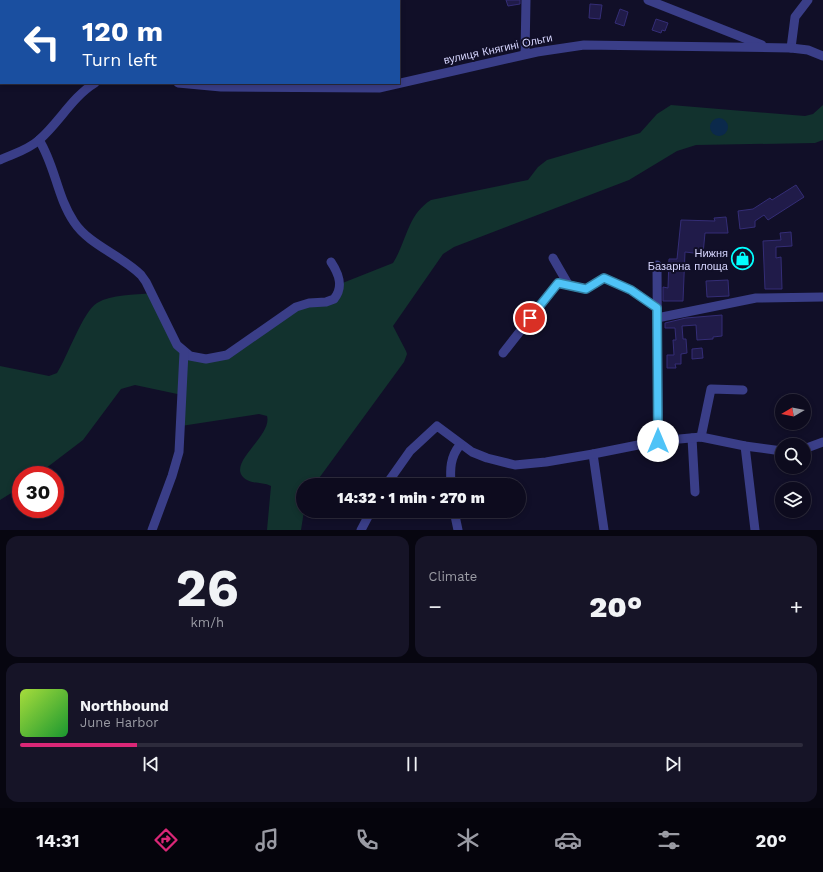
<!DOCTYPE html>
<html lang="en">
<head>
<meta charset="utf-8">
<style>
  :root { --surface:#0d0b1e; --page:#161427; --text:#f1f3f6; --muted:#9a9ba4; --line:#2d2b3c; --accent:#db2777 }
  body { margin:0; font-family:"Work Sans",sans-serif; background:var(--page); color:var(--text); height:100vh; display:flex; flex-direction:column; font-size:15px; white-space:nowrap }
  * { box-sizing:border-box; margin:0 }
  p { font-size:13px; color:var(--muted) }
  .icon { flex:none; width:22px; height:22px; fill:none; stroke:currentColor; stroke-width:2; stroke-linecap:round; stroke-linejoin:round }
  .map { position:relative; height:530px; overflow:hidden }
  .drawer { display:flex; flex-direction:column; gap:6px; padding:6px; background:#070610; flex:1 }
  .drawer>* { flex:none }
  .hud { position:absolute; left:0px; top:0px; width:400px; height:84px; box-shadow:0 2px 6px #0003,0 0 0 1px var(--line); background:#1a4fa0; color:#fff; overflow:hidden }
  .needle { width:26px; rotate:260deg }
  .tools { position:absolute; left:775px; top:394px; display:grid; gap:8px }
  .tools a { display:grid; place-items:center; width:36px; height:36px; border-radius:50%; background:var(--surface); box-shadow:0 2px 6px #0003,0 0 0 1px var(--line); font-size:20px }
  .speed { position:absolute; left:12px; top:466px; display:flex; gap:8px; font-size:20px; font-weight:700; text-align:center }
  .speed>* { display:grid; place-content:center; width:52px; height:52px; border-radius:50%; background:var(--surface); box-shadow:0 2px 6px #0003,0 0 0 1px var(--line); line-height:1 }
  .speed .limit { border:6px solid #d22; background:#fff; color:#111 }
  .pin { position:absolute; display:grid; place-items:center; width:34px; height:34px; color:#fff; margin:-17px; border:2px solid #fff; border-radius:50%; box-shadow:0 1px 4px #0007 }
  .me { position:absolute; width:44px; margin:-22px; rotate:0deg; stroke-linejoin:round; filter:drop-shadow(0 0 3px #0008) }
  .turn { display:flex; align-items:center; gap:14px; height:84px; padding:0 16px; font-size:18px }
  .turn .icon { width:52px; height:52px; stroke-width:2.5 }
  .turn b { display:block; font-size:28px; line-height:34px }
  .big { font-size:30px; font-weight:800; line-height:1.1 }
  .drawer .widget { flex:1; display:flex; flex-direction:column; justify-content:center; gap:6px; min-width:0; padding:0 14px; border-radius:12px; background:var(--page) }
  .drawer .dial { align-items:center; gap:0 }
  .dial b { font-size:52px; line-height:1 }
  .song { display:flex; align-items:center; gap:12px }
  .cover { width:48px; height:48px; border-radius:6px; background:linear-gradient(135deg,hsl(80 70% 55%),hsl(130 70% 35%)) }
  .played { height:4px; border-radius:2px; background:linear-gradient(90deg,var(--accent) 15%,var(--line) 15%) }
  .keys { display:flex; justify-content:space-around; direction:ltr }
  .heat { display:flex; justify-content:space-between; align-items:center; font-size:22px; direction:ltr }
  .drawer .tiles { flex:1; display:grid; gap:6px; grid-template-columns:1fr 1fr }
  .widget:last-child { grid-column:span 2 }
  .trip { position:absolute; left:296px; top:478px; width:230px; height:40px; border-radius:20px; background:var(--surface); box-shadow:0 2px 6px #0003,0 0 0 1px var(--line); font-weight:800; line-height:40px; text-align:center }
  .menu { display:flex; height:64px; justify-content:space-around; align-items:center; background:#05040c; color:var(--muted) }
  .menu .icon { width:28px; height:28px }
  .menu .current { color:var(--accent) }
  .menu b { font-size:18px; color:var(--text) }
  .map>svg:first-child { display:block }
  .green { fill:#12322e }
  .water { fill:#0b294b }
  .building { fill:#201b49; stroke:#342d76 }
  .lines { fill:none; stroke-linecap:round; stroke-linejoin:round }
  .minor { stroke:#3a3e88; stroke-width:9 }
  .route-casing { stroke:#337fa1; stroke-width:10 }
  .route { stroke:#4fc3f7; stroke-width:7 }
  .labels { text-anchor:middle; dominant-baseline:central; stroke-width:4; stroke-linejoin:round; paint-order:stroke }
  .street-label { font-size:11px; fill:#d7d6ff; stroke:#110f28 }
  .poi-label { font-size:11px; fill:#d7d6ff; stroke:#110f28; text-anchor:end }
</style>
</head>
<body>
<div class="map">
<svg width="823" height="530" viewBox="0 0 823 530">
  <rect width="100%" height="100%" fill="#110f28"/>
  <path class="green" d="M671,105l134,11 8,-2 10,-9v35l-8,3 -119,2 -19,6 -48,29 -175,67 -11,7 -50,72 13,25 1,3 -3,8 -90,123h-11l1,26 -3,19h-34l4,-44c-8,-4 -17,-2 -24,-6 -25,-15 26,-43 20,-64l-8,-2 -78,12 1,-31 -47,-10 -14,4 -38,51 -46,35h-16v12l-21,13v-134l49,10 8,-3c10,-15 26,-62 40,-70 15,-9 37,-8 55,-10l32,59 28,7 78,-48 40,-10 10,-17 53,-21c14,-22 14,-48 38,-63l97,-20 10,-13 9,-7 93,-27 17,-19z"/>
  <circle class="water" cx="719" cy="127" r="9"/>
  <g class="building">
    <polygon points="506,0 520,0 520,4 508,6"/>
    <polygon points="590,4 602,5 600,19 589,18"/>
    <polygon points="620,9 628,12 624,26 615,23"/>
    <polygon points="656,19 668,23 665,31 662,30 661,33 652,30"/>
    <polygon points="796,185 804,197 768,220 764,215 755,221 755,227 740,229 738,211 753,209 770,198 772,200"/>
    <polygon points="726,217 728,233 705,233 703,254 685,252 683,301 663,301 663,287 668,288 669,259 677,259 681,220 715,221 714,218"/>
    <polygon points="791,232 792,246 776,247 776,258 781,257 782,289 765,289 763,241 781,240 780,233"/>
    <polygon points="728,280 729,296 707,297 706,281"/>
    <polygon points="722,315 722,336 713,337 713,339 697,340 696,325 682,326 683,339 686,339 687,353 681,354 681,364 675,364 676,368 667,368 667,355 674,355 673,340 676,340 675,328 665,328 665,323 686,318"/>
    <polygon points="702,348 703,358 692,359 692,349"/>
  </g>
  <g class="lines">
    <g class="minor">
      <polyline points="648,0 762,45"/>
      <polyline points="791,48 795,17 808,0"/>
      <polyline points="525,54 526,0"/>
      <polyline points="178,83 221,87 379,88 537,52 584,45 791,48 808,50 823,56"/>
      <path d="M39,140c16,25 18,57 35,82 15,23 47,33 67,53l5,7 31,63 13,11 16,3 21,-4 69,-48 13,-4 17,-1 8,-3c10,-12 5,-25 -3,-37"/>
      <path d="M0,160c13,-6 28,-10 39,-20 20,-17 33,-43 56,-57"/>
      <polyline points="553,258 568,284"/>
      <polyline points="657,265 658,441"/>
      <polyline points="657,318 756,298 823,297"/>
      <polyline points="503,353 558,283 586,289 604,278 631,290 657,308"/>
      <polyline points="701,437 711,389 743,390"/>
      <polyline points="692,438 695,492"/>
      <polyline points="745,446 755,530"/>
      <polyline points="804,449 823,442"/>
      <polyline points="593,454 604,530"/>
      <polyline points="386,485 410,451 437,426 472,452 487,458 515,465 546,462 593,454 658,441 701,437 745,446 782,451"/>
      <path d="M451,485c-1,-16 -1,-28 9,-40"/>
      <polyline points="454,511 458,530"/>
      <polyline points="152,530 172,476 179,452 184,352"/>
      <polyline points="361,530 371,511"/>
    </g>
  </g>
  <g class="lines">
    <defs>
      <polyline id="route" points="530,318 558,283 586,289 604,278 631,290 657,308 658,441"/>
    </defs>
    <use href="#route" class="route-casing"/>
    <use href="#route" class="route"/>
  </g>
  <defs>
    <symbol id="shop-ring" viewBox="-11 -11 22 22"><circle r="9.5" fill="#110f28" stroke="#02feff" stroke-width="1.5"/><path d="M-5-2.5h2.3a2.7 3.5 0 0 1 5.4 0H5L5.5 6h-11ZM-1.5-2.5h3a1.5 2.3 0 0 0-3 0Z" fill="#02feff"/></symbol>
  </defs>
  <g fill-rule="evenodd">
    <use href="#shop-ring" x="730" y="246" width="25" height="25"/>
  </g>
  <g class="labels">
    <g class="street-label">
      <text transform="translate(498 49) rotate(-12)">вулиця Княгині Ольги</text>
    </g>
    <g class="poi-label">
      <text x="728" y="253">Нижня<tspan x="728" dy="13">Базарна площа</tspan></text>
    </g>
  </g>
</svg>
<div class="tools">
<a><svg class="needle" viewBox="-14 -14 28 28"><path d="M0-13l5 13h-10z" fill="#e53935"/><path d="M0 13l5-13h-10z" fill="#9a9ba4"/></svg></a>
<a><svg class="icon" aria-label="search" viewBox="0 0 24 24"><circle cx="10" cy="10" r="6"/><path d="M15 15l6 6"/></svg></a>
<a><svg class="icon" aria-label="layers" viewBox="0 0 24 24"><path d="M12 4l9 5-9 5-9-5zM3 14l9 5 9-5"/></svg></a>
</div>
<div class="speed"><div class="limit">30</div></div>
<div class="pin" style="left:530px;top:318px;background:#d93025"><svg class="icon" aria-label="arrive" viewBox="0 0 24 24"><path d="M6 21V4h12l-3 4 3 4H6"/></svg></div>
<svg class="me" style="left:658px;top:441px" viewBox="-20 -20 40 40"><circle r="19" fill="#fff"/><path d="M0-13L10 11 0 6-10 11z" fill="#4fc3f7"/></svg>
<div class="trip">14:32 · 1 min · 270 m</div>
<div class="hud">
<div class="turn"><svg class="icon" aria-label="left" viewBox="0 0 24 24"><path d="M17 20v-9H6M10 6l-5 5 5 5"/></svg><div><b>120 m</b>Turn left</div></div>
</div>
</div>
<section class="drawer">
<div class="tiles">
<div class="widget dial"><b>26</b><p>km/h</p></div>
<div class="widget"><p>Climate</p>
<div class="heat"><a>−</a><b class="big">20°</b><a>+</a></div>
</div>
<div class="widget">
<div class="song"><i class="cover"></i><div><b>Northbound</b><p>June Harbor</p></div></div>
<div class="played"></div>
<div class="keys"><svg class="icon" aria-label="previous" viewBox="0 0 24 24"><path d="M18 5L8 12l10 7zM5 5v14"/></svg><svg class="icon" aria-label="pause" viewBox="0 0 24 24"><path d="M8 5v14M16 5v14"/></svg><svg class="icon" aria-label="next" viewBox="0 0 24 24"><path d="M6 5l10 7-10 7zM19 5v14"/></svg></div>
</div>
</div>
</section>
<nav class="menu">
<b>14:31</b>
<svg class="icon current" aria-label="directions" viewBox="0 0 24 24"><path d="M12 3l9 9-9 9-9-9zM9 14v-3h6M13 9l2 2-2 2"/></svg>
<svg class="icon" aria-label="music" viewBox="0 0 24 24"><path d="M9 18V5l10-2v13"/><circle cx="6" cy="18" r="3"/><circle cx="16" cy="16" r="3"/></svg>
<svg class="icon" aria-label="phone" viewBox="0 0 24 24"><path d="M5 4h4l2 5-3 2q2 4 5 5l2-3 5 2v4C11 20 4 13 5 4z"/></svg>
<svg class="icon" aria-label="climate" viewBox="0 0 24 24"><path d="M12 3v18M4 7l16 10M4 17L20 7"/></svg>
<svg class="icon" aria-label="car" viewBox="0 0 24 24"><path d="M5 17H2v-5l4-1 3-4h7l3 4 3 1v5h-3M9 17h6M6 11h13"/><circle cx="7" cy="17" r="2"/><circle cx="17" cy="17" r="2"/></svg>
<svg class="icon" aria-label="filters" viewBox="0 0 24 24"><path d="M4 7h16M4 17h16"/><circle cx="9" cy="7" r="2"/><circle cx="15" cy="17" r="2"/></svg>
<b>20°</b>
</nav>
</body>
</html>
